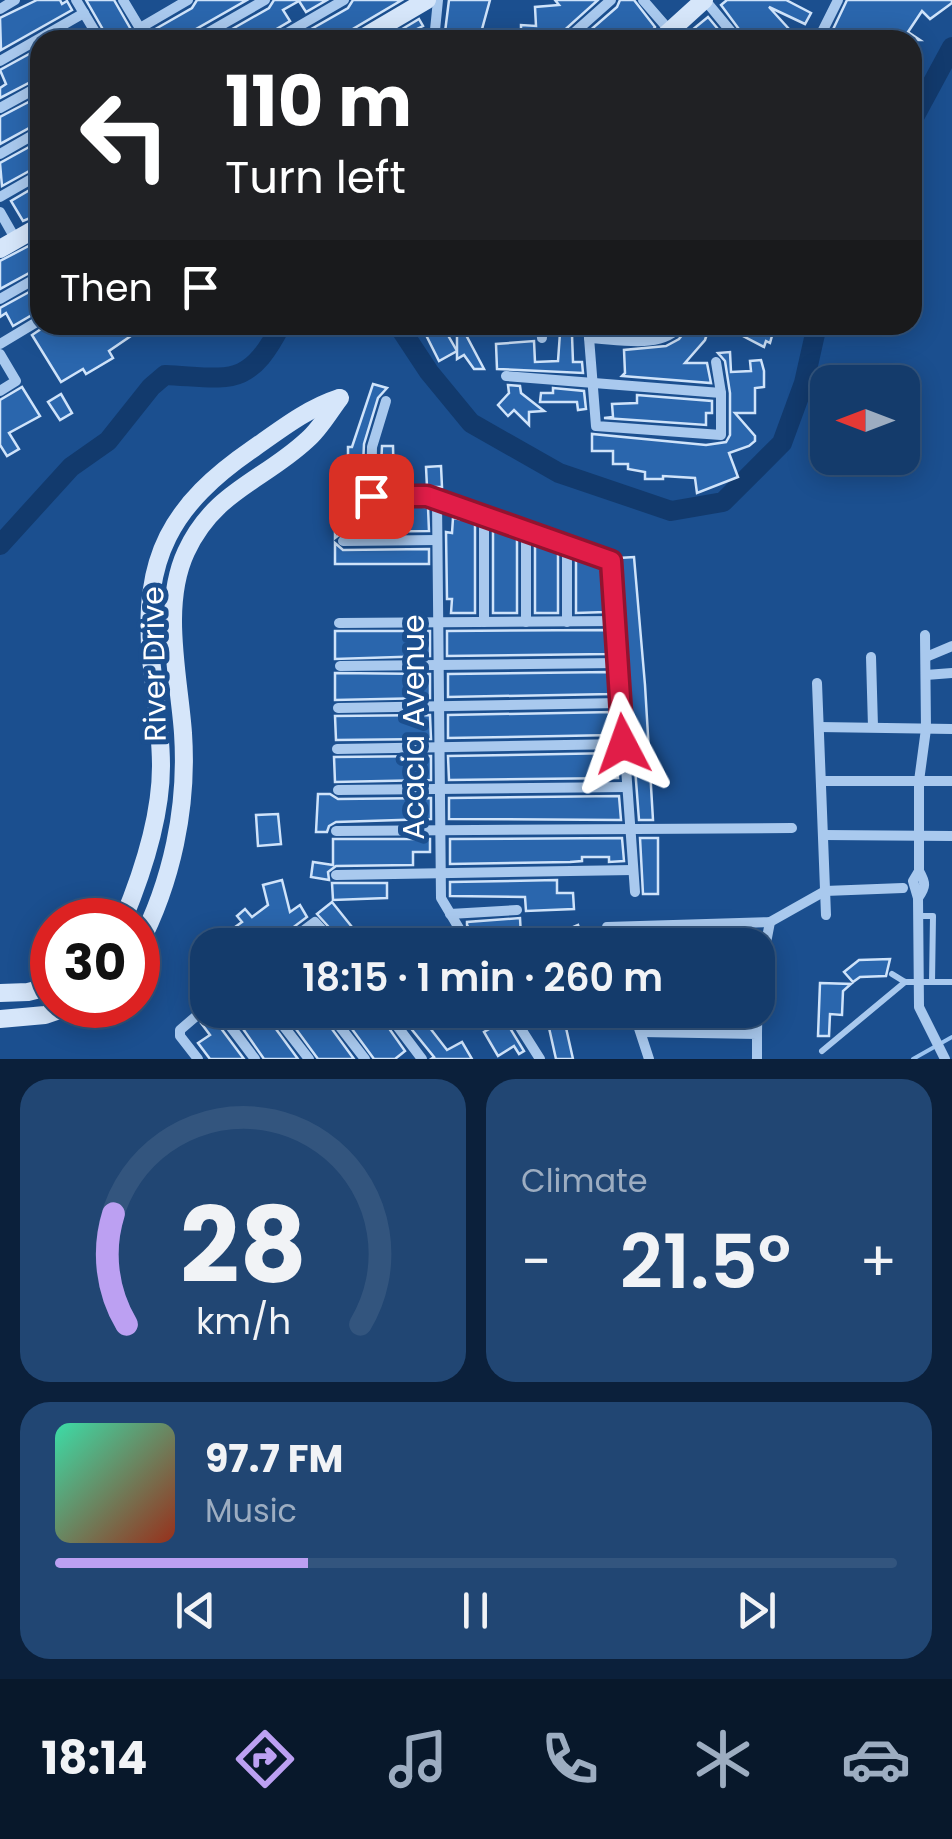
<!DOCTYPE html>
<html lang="en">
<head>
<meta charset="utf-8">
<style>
  :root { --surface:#143b6b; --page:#214673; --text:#f1f3f6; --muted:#9dadc1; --line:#33557e; --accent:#bca0f2 }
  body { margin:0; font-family:Poppins,sans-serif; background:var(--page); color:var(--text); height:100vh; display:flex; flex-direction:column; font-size:38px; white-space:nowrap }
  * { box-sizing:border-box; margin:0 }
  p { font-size:32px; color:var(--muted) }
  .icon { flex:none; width:55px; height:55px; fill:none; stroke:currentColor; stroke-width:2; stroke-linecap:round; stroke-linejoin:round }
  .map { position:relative; height:1059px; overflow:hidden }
  .details { display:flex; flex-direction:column; gap:20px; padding:20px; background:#0b203b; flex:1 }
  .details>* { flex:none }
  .guide { position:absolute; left:30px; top:30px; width:892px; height:305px; border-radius:30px; box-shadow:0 5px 25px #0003,0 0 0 2px var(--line); background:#202124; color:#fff; overflow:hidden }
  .needle { width:65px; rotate:270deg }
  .buttons { position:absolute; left:810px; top:365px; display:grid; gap:20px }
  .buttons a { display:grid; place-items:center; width:110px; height:110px; border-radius:20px; background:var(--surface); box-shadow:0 5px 25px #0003,0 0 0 2px var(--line); font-size:50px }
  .speed { position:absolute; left:30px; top:898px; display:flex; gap:20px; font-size:50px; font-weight:700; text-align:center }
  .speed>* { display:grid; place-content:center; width:130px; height:130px; border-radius:50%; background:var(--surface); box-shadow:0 5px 25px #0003,0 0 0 2px var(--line); line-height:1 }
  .speed .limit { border:15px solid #d22; background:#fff; color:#111 }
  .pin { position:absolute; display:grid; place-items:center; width:85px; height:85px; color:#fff; margin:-42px; border-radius:20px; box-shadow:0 5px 15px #0006 }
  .me { position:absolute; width:110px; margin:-55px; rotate:356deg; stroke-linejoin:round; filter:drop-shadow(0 0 8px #0008) }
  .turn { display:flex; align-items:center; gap:35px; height:210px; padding:0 30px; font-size:45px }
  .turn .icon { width:130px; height:130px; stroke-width:2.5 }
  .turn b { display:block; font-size:70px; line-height:85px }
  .then { display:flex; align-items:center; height:95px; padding:0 30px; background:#0003; gap:20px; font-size:38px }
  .big { font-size:75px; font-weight:600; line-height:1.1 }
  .details .tile { flex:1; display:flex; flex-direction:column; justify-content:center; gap:15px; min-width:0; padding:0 35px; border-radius:30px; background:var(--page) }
  .details .dial { align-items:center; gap:0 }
  .dial svg { height:260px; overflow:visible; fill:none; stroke:var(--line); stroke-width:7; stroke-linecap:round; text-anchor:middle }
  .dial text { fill:var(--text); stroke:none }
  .song { display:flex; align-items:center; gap:30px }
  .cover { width:120px; height:120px; border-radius:15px; background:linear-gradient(135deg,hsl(160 70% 55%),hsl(10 70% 35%)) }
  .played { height:10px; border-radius:5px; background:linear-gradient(90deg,var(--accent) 30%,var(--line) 30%) }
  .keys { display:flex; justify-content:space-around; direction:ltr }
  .heat { display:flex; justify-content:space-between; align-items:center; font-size:55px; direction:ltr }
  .details .tiles { flex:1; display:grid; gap:20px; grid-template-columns:1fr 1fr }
  .tile:last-child { grid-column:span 2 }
  .trip { position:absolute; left:190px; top:928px; width:585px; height:100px; border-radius:30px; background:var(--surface); box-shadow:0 5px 25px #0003,0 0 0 2px var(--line); font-weight:600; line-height:100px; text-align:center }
  .tab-bar { display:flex; height:160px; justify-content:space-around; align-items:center; background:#08182b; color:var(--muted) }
  .tab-bar .icon { width:70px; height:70px }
  .tab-bar .active { color:var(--accent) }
  .tab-bar b { font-size:45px; color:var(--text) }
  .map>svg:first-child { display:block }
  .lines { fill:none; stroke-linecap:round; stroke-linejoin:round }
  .stream { stroke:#9cc4f0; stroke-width:4 }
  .river { stroke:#123a6d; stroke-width:20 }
  .building { fill:#2a66ad; stroke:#cfe3fa; stroke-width:2.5 }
  .lane { stroke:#a9c9ee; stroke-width:6 }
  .street { stroke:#a9c9ee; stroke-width:10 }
  .secondary { stroke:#d6e6fa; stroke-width:18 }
  .route-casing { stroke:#92132f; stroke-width:25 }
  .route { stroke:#e11d48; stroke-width:18 }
  .labels { text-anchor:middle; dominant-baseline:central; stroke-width:10; stroke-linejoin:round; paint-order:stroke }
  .street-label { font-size:30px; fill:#fff; stroke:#1b4f8f }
</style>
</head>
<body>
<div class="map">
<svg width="952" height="1059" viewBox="0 0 952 1059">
  <rect width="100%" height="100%" fill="#1b4f8f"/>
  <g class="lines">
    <polyline class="stream" points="913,1059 952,1037"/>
    <g class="river">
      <polyline points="912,121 952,47"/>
      <polyline points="398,325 429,372 471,423 559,473 671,511 723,502 782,443 804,383 817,325"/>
      <path d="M0,545l71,-78 37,-26 43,-54 14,-12c65,3 83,14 116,-50"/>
    </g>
  </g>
  <g class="building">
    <polygon points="37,0 60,0 62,4 67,1 72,10 1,50 0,18"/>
    <polygon points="86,0 114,0 137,40 109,40"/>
    <polygon points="197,0 247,0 191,32 186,40 156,40 152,31 192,8"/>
    <polygon points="274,0 327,0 306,12 299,1 283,10 290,21 270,33 266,40 213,40 269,8"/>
    <polygon points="353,0 402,0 353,29 347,40 292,40 348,8"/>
    <polygon points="449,0 490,0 479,40 444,40"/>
    <polygon points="555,0 598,0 558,36 551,40 521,40 521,25 536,26 535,7 559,5"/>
    <polygon points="620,0 634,0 655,27 648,36 644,40 579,40 617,7"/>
    <polygon points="727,0 786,0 811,13 805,24 769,7 799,40 747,40 721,5"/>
    <polygon points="847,0 952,0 952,3 930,19 922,11 908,32 920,40 828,40"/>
    <polygon points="708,17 727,40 688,40 696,34 692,30"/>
    <polygon points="419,19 423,26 413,31 419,40 384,40"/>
    <polygon points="40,48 40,77 0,98 0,88 6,84 0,70"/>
    <polygon points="40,96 40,122 0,144 0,117"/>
    <polygon points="40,141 40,165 2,186 0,163"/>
    <polygon points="40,184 40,214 23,221 11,201"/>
    <polygon points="40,240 40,267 0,289 0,261"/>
    <polygon points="40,286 40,295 30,301 37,312 13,326 6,313 0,317 0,308"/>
    <polygon points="47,325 75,325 78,331 88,325 147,325 109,351 113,358 86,374 83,369 61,382 32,335"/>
    <polygon points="421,325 442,325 457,351 439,361"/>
    <polygon points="457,325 483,325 484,331 465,333 484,369 474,369 464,355 457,359"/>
    <polygon points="550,325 579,325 580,334 572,335 573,362 582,362 583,373 497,369 496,344 534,341 535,362 558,361 560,333 550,334"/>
    <polygon points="597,325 668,325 639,332 597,330"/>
    <polygon points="690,325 710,325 705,340 685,363 707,363 711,383 622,376 625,373 624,350 666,346 679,339"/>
    <polygon points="746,325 775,325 770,343 766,341 764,347 741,335"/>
    <polygon points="730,352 731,372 751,371 750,361 761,360 764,371 764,387 755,388 755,413 735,413 755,436 755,441 749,446 729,453 738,477 697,493 695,478 663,476 663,479 645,479 645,472 628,469 628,464 613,464 613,451 592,451 592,434 706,445 726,442 730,435 730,393 725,361 718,353"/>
    <polygon points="373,384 387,388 378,398 364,444 362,486 343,486 344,476 348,476 348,447 352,447"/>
    <polygon points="508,385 520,386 521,393 544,411 529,412 529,425 514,410 508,416 498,405 509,393"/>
    <polygon points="22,387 40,416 9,433 19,449 7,456 0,445 0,400"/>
    <polygon points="553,388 584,391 586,409 578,410 577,402 540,402 541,393 553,393"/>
    <polygon points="61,394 72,413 60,420 48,402"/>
    <polygon points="637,395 712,401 712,413 706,413 706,425 604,418 613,417 612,404 637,403"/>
    <polygon points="382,446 393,446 394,487 380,487"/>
    <polygon points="441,466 442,487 427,487 426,467"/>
    <polygon points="335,499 342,504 428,507 429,531 343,532 335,538"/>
    <polygon points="453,518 475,522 475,613 451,613 452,599 447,599 446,532 452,533"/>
    <polygon points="493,531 517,537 517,613 493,613"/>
    <polygon points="335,543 343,550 429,549 429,564 335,564"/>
    <polygon points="535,543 558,552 558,613 535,613"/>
    <polygon points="634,557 645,685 653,820 639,820 619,558"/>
    <polygon points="576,558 603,567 606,612 576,613"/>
    <polygon points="607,630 609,654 447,656 447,631"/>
    <polygon points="335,631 430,631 430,656 335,659"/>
    <polygon points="610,672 612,694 448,697 448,674"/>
    <polygon points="335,673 430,674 430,698 335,700"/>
    <polygon points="613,712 614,735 448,738 448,715"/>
    <polygon points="430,715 431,739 336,740 335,716"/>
    <polygon points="616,753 618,778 449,780 448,756"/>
    <polygon points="431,756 431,780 335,782 334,757"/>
    <polygon points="318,794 330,794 338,799 431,798 431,819 336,822 329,826 327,832 316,832"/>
    <polygon points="619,796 621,820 449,819 449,798"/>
    <polygon points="278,814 281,844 258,846 256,815"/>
    <polygon points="622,838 624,861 609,862 609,857 582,857 582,861 570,862 450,864 450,839"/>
    <polygon points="640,838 658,838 658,894 643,894"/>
    <polygon points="333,839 430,839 430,852 413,852 413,865 336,866 328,872 329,880 311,877 313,862 333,865"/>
    <polygon points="282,880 290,912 300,905 307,917 279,938 275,945 230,945 224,935 242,922 237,916 245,909 252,917 268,905 263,885"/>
    <polygon points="557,880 557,893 573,893 574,909 526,911 525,897 450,896 450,882"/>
    <polygon points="332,883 387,883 387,898 333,900"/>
    <polygon points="332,902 356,932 366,945 345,945 317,914"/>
    <polygon points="520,918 521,936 475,938 467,925 467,922"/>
    <polygon points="578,925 585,945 572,945 571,941 551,945 548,938"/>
    <polygon points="890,959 886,976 860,977 853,982 844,972 859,960"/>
    <polygon points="820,983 851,984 843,991 842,1015 830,1014 829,1036 818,1036"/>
    <polygon points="241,1010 262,1010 298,1059 264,1059 234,1016"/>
    <polygon points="282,1010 318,1010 354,1059 318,1059"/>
    <polygon points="338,1010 376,1010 405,1051 395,1059 374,1059"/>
    <polygon points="396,1010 416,1010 447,1050 462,1042 472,1059 431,1059 434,1057"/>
    <polygon points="545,1010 562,1010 573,1059 556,1059"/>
    <polygon points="211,1015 244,1059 210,1059 198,1043 210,1035 201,1023"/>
    <polygon points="505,1020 524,1051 519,1054 514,1046 498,1056 484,1032"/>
  </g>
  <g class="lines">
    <g class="lane">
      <polyline points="918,916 933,916 932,982"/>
      <polyline points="892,974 905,982 952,982"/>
      <polyline points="822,1051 905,982"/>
    </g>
    <g class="street">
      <polyline points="76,0 100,40"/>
      <polyline points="123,0 147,40"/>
      <polyline points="643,0 670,31"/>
      <polyline points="705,0 738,40"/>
      <polyline points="0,9 15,0"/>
      <polyline points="140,28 188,0"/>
      <polyline points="195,40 265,0"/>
      <polyline points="275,40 344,0"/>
      <polyline points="434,40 438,0"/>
      <polyline points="566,40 611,0"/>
      <polyline points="818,40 838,0"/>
      <polyline points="0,61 84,13"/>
      <polyline points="0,108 40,86"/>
      <polyline points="0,154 40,131"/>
      <polyline points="0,197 40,174"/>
      <polyline points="0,212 16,240"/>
      <polyline points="0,299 40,276"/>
      <polyline points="541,325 542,338"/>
      <polyline points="588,325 596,426 721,435 721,393 716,362"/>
      <path d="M589,338c29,1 73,12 92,-13"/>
      <polyline points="0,344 40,320"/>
      <polyline points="0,354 16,381 0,391"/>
      <polyline points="506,376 721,393"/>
      <polyline points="342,495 427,496 611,561 635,892"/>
      <polyline points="371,495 372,447 386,401"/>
      <polyline points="437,501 441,898 469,945"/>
      <polyline points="526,532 526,622"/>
      <polyline points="343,541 437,540"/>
      <polyline points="484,622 484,517"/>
      <polyline points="567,622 567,547"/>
      <polyline points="339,623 616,621"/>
      <polyline points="925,635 926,729 919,781 919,871 913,881 918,898 919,1007 945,1059"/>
      <polyline points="871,657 873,727"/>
      <polyline points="926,657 952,646"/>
      <polyline points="340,666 618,663"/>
      <polyline points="926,675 952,673"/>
      <polyline points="817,683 826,915"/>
      <polyline points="338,708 620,703"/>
      <polyline points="819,727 952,729"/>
      <polyline points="337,749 623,744"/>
      <polyline points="821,781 952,781"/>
      <polyline points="338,790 627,787"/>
      <polyline points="336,831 792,828"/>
      <polyline points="823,835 952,836"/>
      <polyline points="336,875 633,870"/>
      <path d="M918,898c8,-11 8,-15 1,-27"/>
      <polyline points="450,914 517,910"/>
      <polyline points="215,938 221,945"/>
      <polyline points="284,945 315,922 336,945"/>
      <polyline points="610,945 606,934 607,927 770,922 825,891 903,888"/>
      <polyline points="760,974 770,922"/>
      <polyline points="218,1010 255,1059"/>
      <polyline points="271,1010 309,1059"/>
      <polyline points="327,1010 365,1059"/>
      <polyline points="385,1010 422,1059"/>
      <polyline points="509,1010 540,1059"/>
      <polyline points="633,1010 649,1059"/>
      <polyline points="641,1032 757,1034 757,1059"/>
      <polyline points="757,1034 758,974"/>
      <polyline points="198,1059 180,1036 180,1030 208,1006"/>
    </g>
    <g class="secondary">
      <polyline points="359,40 427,0"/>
      <polyline points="660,40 704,0"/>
      <polyline points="0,249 40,226"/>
      <path d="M123,920c20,-48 38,-102 38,-154 0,-36 -6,-71 -10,-107 -9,-102 20,-154 103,-211 27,-19 54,-40 85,-50"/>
      <path d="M138,947c34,-65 50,-140 45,-214 -4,-56 -22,-127 3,-181 28,-61 77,-71 121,-112 13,-11 23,-29 33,-42"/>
      <polyline points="0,993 28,992 52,986"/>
      <polyline points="0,1019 45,1015 74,1005"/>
    </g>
  </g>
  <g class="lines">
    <defs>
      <polyline id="route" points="371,496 427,496 611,561 623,744"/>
    </defs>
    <use href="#route" class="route-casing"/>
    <use href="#route" class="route"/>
  </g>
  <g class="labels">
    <g class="street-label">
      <text transform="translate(154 664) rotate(-91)">River Drive</text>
      <text transform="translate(413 727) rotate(-90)">Acacia Avenue</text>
    </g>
  </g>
</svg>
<div class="buttons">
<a><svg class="needle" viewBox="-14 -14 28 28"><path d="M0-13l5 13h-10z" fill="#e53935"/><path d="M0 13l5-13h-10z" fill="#9dadc1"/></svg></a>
</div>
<div class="speed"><div class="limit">30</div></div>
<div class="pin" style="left:371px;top:496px;background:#d93025"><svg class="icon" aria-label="arrive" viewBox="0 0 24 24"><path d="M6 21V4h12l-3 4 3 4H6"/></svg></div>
<svg class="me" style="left:623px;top:744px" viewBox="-20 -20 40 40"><path d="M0-17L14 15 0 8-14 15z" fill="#e11d48" stroke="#fff" stroke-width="4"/></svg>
<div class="trip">18:15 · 1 min · 260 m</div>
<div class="guide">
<div class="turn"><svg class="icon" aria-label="left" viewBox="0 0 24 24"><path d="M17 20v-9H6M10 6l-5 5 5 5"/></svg><div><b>110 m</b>Turn left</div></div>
<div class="then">Then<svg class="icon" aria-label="arrive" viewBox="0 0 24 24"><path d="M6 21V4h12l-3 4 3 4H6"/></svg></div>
</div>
</div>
<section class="details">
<div class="tiles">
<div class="tile dial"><svg viewBox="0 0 100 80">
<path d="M14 69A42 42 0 1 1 86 69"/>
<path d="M14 69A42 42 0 0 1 10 35" stroke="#bca0f2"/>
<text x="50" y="56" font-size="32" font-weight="700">28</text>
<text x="50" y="72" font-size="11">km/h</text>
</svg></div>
<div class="tile"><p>Climate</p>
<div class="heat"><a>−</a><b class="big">21.5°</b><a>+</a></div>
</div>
<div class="tile">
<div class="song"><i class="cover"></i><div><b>97.7 FM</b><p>Music</p></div></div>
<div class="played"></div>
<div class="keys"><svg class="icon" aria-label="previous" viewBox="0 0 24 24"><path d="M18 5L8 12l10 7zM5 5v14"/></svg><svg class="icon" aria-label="pause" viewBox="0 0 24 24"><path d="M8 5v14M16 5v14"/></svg><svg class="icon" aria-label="next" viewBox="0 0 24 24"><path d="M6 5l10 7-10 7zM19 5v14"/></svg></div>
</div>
</div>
</section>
<nav class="tab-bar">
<b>18:14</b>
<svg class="icon active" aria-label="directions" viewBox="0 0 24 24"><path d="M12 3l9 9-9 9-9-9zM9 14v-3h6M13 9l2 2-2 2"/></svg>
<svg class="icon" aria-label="music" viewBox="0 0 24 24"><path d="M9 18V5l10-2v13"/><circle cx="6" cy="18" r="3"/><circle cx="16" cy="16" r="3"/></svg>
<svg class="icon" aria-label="phone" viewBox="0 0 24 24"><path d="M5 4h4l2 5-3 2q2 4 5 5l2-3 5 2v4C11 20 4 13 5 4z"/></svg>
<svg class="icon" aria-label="climate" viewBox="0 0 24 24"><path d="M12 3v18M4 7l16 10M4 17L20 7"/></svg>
<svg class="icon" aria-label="car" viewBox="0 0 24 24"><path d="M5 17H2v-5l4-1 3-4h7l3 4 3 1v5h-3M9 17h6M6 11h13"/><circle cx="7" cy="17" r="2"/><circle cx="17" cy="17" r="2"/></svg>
</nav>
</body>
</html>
